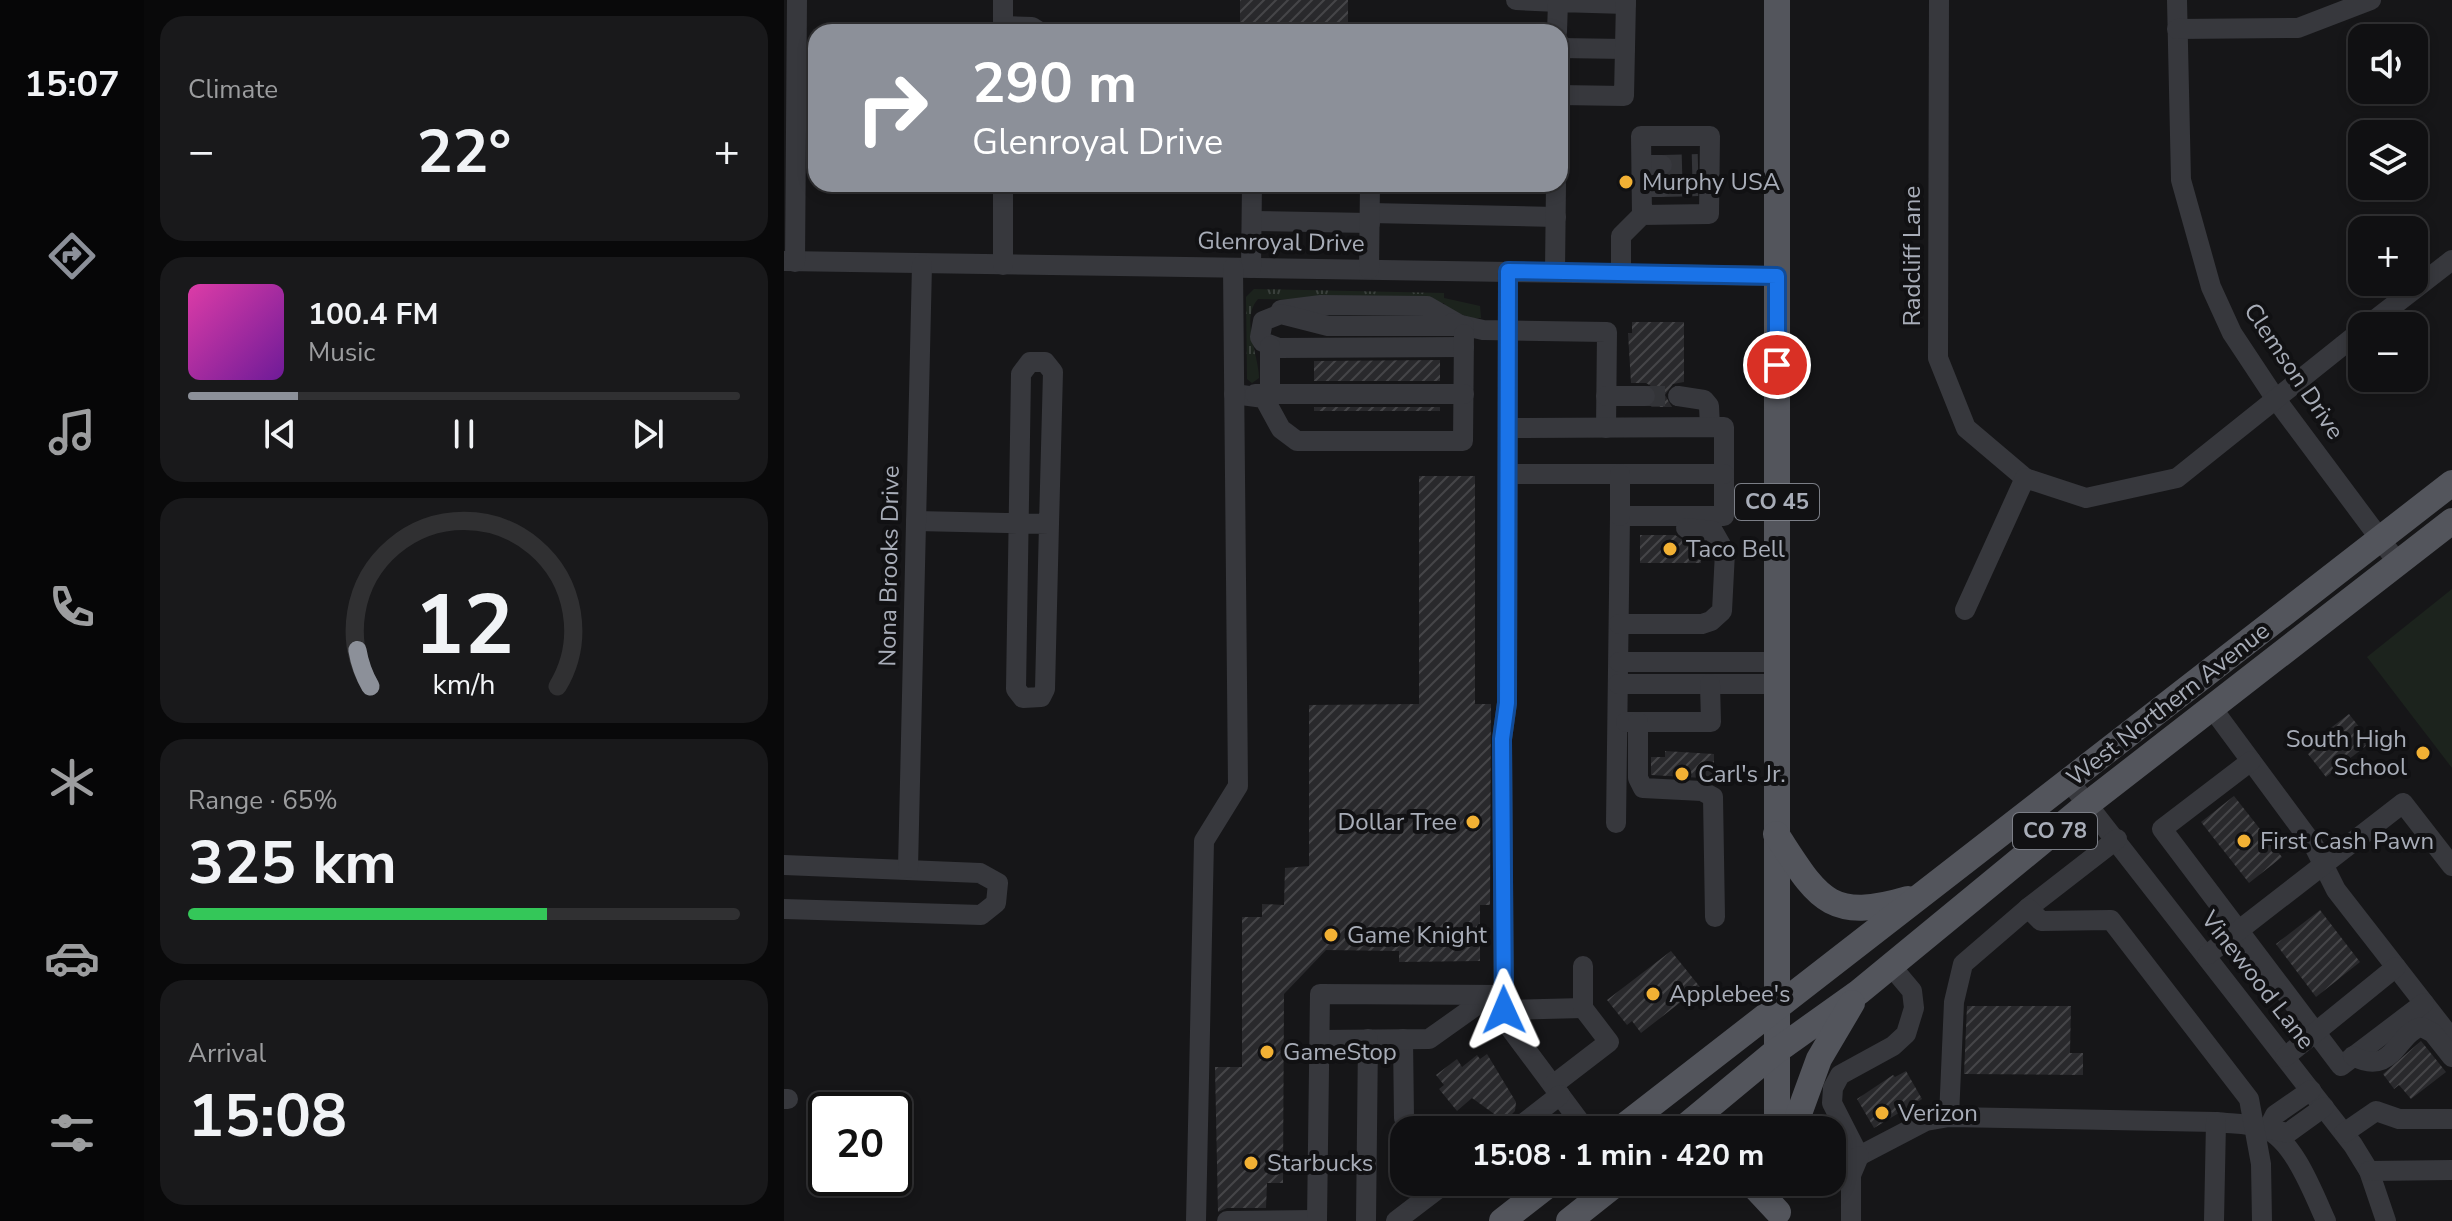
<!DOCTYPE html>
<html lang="en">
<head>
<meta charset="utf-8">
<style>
  :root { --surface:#101012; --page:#19191b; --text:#f1f3f6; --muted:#9c9d9f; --line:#303032; --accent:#8c9099 }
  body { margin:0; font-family:"Nunito Sans",sans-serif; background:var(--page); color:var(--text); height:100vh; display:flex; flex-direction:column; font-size:30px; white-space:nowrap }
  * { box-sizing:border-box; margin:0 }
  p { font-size:26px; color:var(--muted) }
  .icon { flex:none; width:44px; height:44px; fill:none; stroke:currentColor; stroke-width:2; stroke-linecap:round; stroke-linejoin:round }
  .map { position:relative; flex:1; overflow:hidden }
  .details { display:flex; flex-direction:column; gap:16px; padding:16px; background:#09090a; width:640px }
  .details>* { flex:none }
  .top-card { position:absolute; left:24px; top:24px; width:760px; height:168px; border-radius:24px; box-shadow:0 4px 12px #0003,0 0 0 2px var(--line); background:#8c9099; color:#fff; overflow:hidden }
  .fabs { position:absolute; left:1564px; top:24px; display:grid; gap:16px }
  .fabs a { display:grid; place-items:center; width:80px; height:80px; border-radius:16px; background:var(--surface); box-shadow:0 4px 12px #0003,0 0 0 2px var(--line); font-size:40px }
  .speed { position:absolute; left:24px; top:1092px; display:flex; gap:16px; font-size:40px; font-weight:700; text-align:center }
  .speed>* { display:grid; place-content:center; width:104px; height:104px; border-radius:50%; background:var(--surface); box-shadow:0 4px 12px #0003,0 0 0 2px var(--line); line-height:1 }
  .speed .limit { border:4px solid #111; border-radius:12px; background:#fff; color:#111 }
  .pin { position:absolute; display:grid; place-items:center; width:68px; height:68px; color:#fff; margin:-34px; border:4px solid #fff; border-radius:50%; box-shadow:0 2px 8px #0007 }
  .me { position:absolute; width:88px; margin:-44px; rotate:359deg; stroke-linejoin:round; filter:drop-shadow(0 0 6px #0008) }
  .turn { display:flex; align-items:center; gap:28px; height:168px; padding:0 32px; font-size:36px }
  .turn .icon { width:104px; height:104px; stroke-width:2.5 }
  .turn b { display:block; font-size:56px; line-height:68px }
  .big { font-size:60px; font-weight:700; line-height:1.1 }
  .details .tile { flex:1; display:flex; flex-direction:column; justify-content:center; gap:12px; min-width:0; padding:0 28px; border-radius:24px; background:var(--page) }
  .details .dial { align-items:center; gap:0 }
  .dial svg { height:208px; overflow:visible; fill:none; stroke:var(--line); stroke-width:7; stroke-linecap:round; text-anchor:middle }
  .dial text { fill:var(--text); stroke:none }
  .song { display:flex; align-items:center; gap:24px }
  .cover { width:96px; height:96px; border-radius:12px; background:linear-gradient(135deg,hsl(320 70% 55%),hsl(280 70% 35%)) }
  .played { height:8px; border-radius:4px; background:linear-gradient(90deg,var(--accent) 20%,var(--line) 20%) }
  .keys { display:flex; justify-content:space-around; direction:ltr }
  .heat { display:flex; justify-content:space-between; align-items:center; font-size:44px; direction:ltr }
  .charge { height:12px; border-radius:6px; background:linear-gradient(90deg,#34c759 65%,var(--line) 0) }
  .trip { position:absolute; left:606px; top:1116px; width:456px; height:80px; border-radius:24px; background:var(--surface); box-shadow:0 4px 12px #0003,0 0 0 2px var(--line); font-weight:700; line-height:80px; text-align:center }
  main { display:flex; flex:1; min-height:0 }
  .dock { display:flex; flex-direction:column; width:144px; justify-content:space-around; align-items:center; background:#060607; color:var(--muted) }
  .dock .icon { width:56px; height:56px }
  .dock .current { color:var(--accent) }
  .dock b { font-size:36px; color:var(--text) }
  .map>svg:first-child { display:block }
  .grass { fill:url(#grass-tufts) }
  .garden { fill:#1c231d }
  .building { fill:url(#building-hatch) }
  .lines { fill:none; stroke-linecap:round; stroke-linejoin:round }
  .minor-tunnel { stroke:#333438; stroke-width:20; stroke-dasharray:20 10; stroke-linecap:butt }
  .minor { stroke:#37383d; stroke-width:20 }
  .major { stroke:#53555c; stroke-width:26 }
  .route-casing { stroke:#114b97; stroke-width:20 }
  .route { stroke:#1a73e8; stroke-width:14 }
  .poi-dot { fill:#f2b134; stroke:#111113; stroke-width:3 }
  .labels { text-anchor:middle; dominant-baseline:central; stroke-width:8; stroke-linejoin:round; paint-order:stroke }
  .shield { fill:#111113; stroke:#7b7e86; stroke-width:2 }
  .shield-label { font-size:22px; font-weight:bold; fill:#a8adb8 }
  .poi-label { font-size:24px; fill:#a8adb8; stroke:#111113; text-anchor:start }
  .street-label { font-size:24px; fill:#a8adb8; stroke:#111113 }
</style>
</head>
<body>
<main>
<nav class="dock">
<b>15:07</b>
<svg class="icon current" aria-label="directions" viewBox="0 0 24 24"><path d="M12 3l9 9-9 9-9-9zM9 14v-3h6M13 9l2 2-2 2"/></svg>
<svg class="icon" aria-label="music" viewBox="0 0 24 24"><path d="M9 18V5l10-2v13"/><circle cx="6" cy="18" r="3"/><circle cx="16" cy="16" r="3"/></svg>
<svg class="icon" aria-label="phone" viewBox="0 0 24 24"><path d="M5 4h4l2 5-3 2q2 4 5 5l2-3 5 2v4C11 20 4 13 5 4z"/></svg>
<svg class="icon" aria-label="climate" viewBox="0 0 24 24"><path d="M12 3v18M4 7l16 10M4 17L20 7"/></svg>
<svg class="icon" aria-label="car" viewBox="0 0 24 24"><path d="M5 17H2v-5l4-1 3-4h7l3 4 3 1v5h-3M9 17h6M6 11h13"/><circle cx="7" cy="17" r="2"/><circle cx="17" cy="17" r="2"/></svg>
<svg class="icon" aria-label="filters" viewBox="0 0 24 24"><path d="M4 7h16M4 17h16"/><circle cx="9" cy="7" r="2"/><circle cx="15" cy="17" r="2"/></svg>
</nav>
<section class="details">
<div class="tile"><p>Climate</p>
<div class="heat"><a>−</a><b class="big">22°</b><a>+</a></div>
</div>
<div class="tile">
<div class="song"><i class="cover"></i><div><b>100.4 FM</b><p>Music</p></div></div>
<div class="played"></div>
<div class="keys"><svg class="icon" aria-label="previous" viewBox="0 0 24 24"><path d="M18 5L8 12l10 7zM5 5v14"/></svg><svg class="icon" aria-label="pause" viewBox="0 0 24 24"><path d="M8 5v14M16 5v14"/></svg><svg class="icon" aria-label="next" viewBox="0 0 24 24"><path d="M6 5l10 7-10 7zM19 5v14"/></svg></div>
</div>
<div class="tile dial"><svg viewBox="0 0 100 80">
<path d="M14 69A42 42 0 1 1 86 69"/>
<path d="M14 69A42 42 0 0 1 9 55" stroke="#8c9099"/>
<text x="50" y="56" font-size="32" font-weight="700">12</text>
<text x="50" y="72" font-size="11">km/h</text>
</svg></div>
<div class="tile"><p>Range · 65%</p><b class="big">325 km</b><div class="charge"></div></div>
<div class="tile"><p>Arrival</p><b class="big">15:08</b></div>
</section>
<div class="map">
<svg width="1668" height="1221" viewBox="0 0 1668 1221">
  <defs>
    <pattern id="grass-tufts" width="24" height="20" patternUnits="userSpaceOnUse" patternTransform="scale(2)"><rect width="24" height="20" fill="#1c231d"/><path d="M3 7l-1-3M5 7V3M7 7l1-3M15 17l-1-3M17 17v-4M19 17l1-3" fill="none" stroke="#3a403c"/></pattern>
    <pattern id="building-hatch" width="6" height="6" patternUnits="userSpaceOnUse" patternTransform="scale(2)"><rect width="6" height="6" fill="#29292c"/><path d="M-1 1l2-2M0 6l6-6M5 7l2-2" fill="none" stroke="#454548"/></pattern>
  </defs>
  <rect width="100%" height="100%" fill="#161618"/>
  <path class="grass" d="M470,289l190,4v5l36,8 1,12h-11l-25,-11 -1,-4 -186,-4c-18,19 1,57 1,79l-7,5 -5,-4 -1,-82z"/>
  <polygon class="garden" points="1668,589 1668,768 1583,657"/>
  <g class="building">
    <rect x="456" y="0" width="108" height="32"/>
    <polygon points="848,322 900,322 900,382 889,384 881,395 888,407 867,407 874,397 872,389 862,383 847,383 844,333 848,333"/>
    <polygon points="656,360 656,381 530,381 530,361"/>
    <rect x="530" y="407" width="126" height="4"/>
    <polygon points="635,476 691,476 691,704 707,704 706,905 696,905 696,961 615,962 615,951 542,950 500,994 499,1183 483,1183 482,1208 443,1208 434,1212 431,1067 458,1067 458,917 478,917 478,904 500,905 501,868 525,866 525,705 635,704"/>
    <polygon points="856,535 891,535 900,541 916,543 917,563 856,563"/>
    <polygon points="1565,714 1587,742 1542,777 1524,754 1528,750 1524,745"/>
    <polygon points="881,751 930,754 930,783 919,778 867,775 867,757 881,757"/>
    <polygon points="1450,796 1498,857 1465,883 1417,822"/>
    <polygon points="1536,910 1576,962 1532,997 1492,944"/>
    <polygon points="887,951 916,987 857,1033 848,1021 843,1025 823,1000"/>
    <polygon points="1183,1006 1287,1006 1286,1053 1299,1053 1299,1075 1180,1074"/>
    <polygon points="1637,1041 1662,1072 1627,1099 1615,1085 1610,1089 1599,1074"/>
    <polygon points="703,1054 732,1102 731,1111 725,1117 713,1116 688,1098 673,1111 655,1089 660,1085 652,1075 673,1059 678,1067 693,1055 696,1059"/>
    <polygon points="1122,1071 1138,1099 1090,1128 1073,1099 1109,1075 1111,1077"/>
  </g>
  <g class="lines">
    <g class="minor-tunnel">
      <polyline points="878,165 914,164"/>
      <polyline points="878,187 914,186"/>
      <polyline points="861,396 894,396"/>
    </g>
    <g class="minor">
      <polyline points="732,0 774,2"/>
      <polyline points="1155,0 1154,358 1182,428 1241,478"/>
      <polyline points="1393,0 1397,180 1427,287 1448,333 1491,398 1614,563"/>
      <polyline points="219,26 248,27 256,32"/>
      <polyline points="1393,29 1514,28 1587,0"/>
      <polyline points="219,32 219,0"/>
      <polyline points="773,32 774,2 842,4"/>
      <polyline points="776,48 841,49"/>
      <polyline points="776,95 840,96 842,0"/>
      <polyline points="858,165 878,165"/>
      <polyline points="858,187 878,187"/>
      <polyline points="586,213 772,217"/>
      <polyline points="468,221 586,223"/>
      <polyline points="0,261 993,276"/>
      <polyline points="11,262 13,0"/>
      <polyline points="219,265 219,184"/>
      <polyline points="467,268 468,184"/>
      <polyline points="585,269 586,184"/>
      <polyline points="724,271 723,703 718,739 720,1020 802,1130"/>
      <polyline points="771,271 772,184"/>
      <polyline points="837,272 837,236 858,215 857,136 926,136 925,214 858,215"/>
      <polyline points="497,310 537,305 643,306 676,325"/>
      <polyline points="668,323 699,330 823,332 822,428"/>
      <polyline points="680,326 544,326 497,314 479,321 476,337 479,342 495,348 680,347"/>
      <polyline points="1583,326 1668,260"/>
      <polyline points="486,346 486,394"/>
      <polyline points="450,394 480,398 497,429 513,441 679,441 680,334"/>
      <polyline points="471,394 680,394"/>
      <polyline points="822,396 861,396"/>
      <polyline points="894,396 920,400 925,406 926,427"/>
      <polyline points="724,428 940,427 940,516 836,516 832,823"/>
      <polyline points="724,474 940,474"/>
      <polyline points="836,474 836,516"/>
      <polyline points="132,521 265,524 269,372 261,362 246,362 237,374 232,689 239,698 257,697 261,689 265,524"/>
      <polyline points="1181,610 1241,478 1302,498 1393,478 1578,330"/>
      <polyline points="835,624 918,624 927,621 938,611 941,552 929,531 902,528"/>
      <polyline points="835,662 992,662"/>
      <polyline points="834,684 992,684"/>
      <polyline points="1428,708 1530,846 1552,890 1668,1039"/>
      <polyline points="842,722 927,722 926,684"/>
      <polyline points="854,722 854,778 859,788 918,791 929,797 931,917"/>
      <polyline points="1467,761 1378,829 1557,1066 1640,1003"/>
      <polyline points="1285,781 1569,1145 1585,1171 1602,1221"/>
      <polyline points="0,865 196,873 214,883 212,903 197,915 0,909"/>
      <polyline points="124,868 138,265"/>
      <polyline points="1244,908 1333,839"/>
      <polyline points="1423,955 1619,803 1668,866"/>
      <path d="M1107,966l21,25 2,17 -8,26 -13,12 -53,29 -7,13 -1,15 27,53 67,-35 23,-4 267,5c16,2 35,1 49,7 29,11 49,66 61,92"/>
      <polyline points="720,1010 799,1008"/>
      <polyline points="619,1039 620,1118 629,1130"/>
      <polyline points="536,1040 645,1039 707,995"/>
      <path d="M1569,1056c41,22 44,-25 69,-29l11,6 19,24"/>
      <polyline points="1501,1057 1612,967"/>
      <polyline points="769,1085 825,1042 799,1008 799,966"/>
      <polyline points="1527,1090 1491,1115 1484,1129 1504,1133 1540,1107"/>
      <polyline points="0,1099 4,1099"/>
      <polyline points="1165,1117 1170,1002 1179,964 1244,908 1257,921 1327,920 1465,1099 1477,1164 1478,1221"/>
      <polyline points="731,1130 776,1095"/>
      <polyline points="1560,1133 1592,1111 1615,1119 1668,1119"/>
      <polyline points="1585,1171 1668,1170"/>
      <polyline points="412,1221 420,841 454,786 449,268"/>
      <polyline points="443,1221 533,1220"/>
      <polyline points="533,1221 536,994 720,995"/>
      <polyline points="582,1221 584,1039"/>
      <polyline points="612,1221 663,1182"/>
      <polyline points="1067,1221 1067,1175 1075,1156"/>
      <polyline points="1430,1221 1432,1122"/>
    </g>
    <g class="major">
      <polyline points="993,0 993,1130"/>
      <path d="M992,834c41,62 51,89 132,65"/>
      <polyline points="835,1130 1668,483"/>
      <polyline points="897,1130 991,1052 1075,992 1305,803 1668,521"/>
      <polyline points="1009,1130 1035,1059 1068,1003"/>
      <polyline points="966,1182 994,1212"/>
      <polyline points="718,1221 768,1182"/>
      <polyline points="785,1221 834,1182"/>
    </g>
  </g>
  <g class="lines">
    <defs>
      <polyline id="route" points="720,1010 718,739 723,703 724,271 993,276 993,365"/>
    </defs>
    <use href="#route" class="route-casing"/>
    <use href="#route" class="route"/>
  </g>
  <g class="poi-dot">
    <circle cx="842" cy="182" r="8"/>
    <circle cx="886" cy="549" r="8"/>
    <circle cx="1639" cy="753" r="8"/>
    <circle cx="898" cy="774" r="8"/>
    <circle cx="689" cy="822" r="8"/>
    <circle cx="1460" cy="841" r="8"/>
    <circle cx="547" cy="935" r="8"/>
    <circle cx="869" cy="994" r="8"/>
    <circle cx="483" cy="1052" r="8"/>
    <circle cx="1098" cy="1113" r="8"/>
    <circle cx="467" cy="1163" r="8"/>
  </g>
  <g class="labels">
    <g class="shield">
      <rect x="951" y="484" width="84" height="36" rx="6"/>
      <rect x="1229" y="813" width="84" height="36" rx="6"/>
    </g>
    <g class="shield-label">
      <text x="993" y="502">CO 45</text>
      <text x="1271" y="831">CO 78</text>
    </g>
    <g class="poi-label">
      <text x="858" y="182">Murphy USA</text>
      <text x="902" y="549">Taco Bell</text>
      <text x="1623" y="739" text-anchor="end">South High<tspan x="1623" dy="28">School</tspan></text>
      <text x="914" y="774">Carl's Jr.</text>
      <text x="673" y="822" text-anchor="end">Dollar Tree</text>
      <text x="1476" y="841">First Cash Pawn</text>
      <text x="563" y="935">Game Knight</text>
      <text x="885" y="994">Applebee's</text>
      <text x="499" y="1052">GameStop</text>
      <text x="1114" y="1113">Verizon</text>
      <text x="483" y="1163">Starbucks</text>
    </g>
    <g class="street-label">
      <text transform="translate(497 242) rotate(1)">Glenroyal Drive</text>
      <text transform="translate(1128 256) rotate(-90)">Radcliff Lane</text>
      <text transform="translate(1510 371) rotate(56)">Clemson Drive</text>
      <text transform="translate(105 566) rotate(-89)">Nona Brooks Drive</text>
      <text transform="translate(1384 704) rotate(-38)">West Northern Avenue</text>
      <text transform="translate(1474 980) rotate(52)">Vinewood Lane</text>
    </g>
  </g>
</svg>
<div class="fabs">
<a><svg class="icon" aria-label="sound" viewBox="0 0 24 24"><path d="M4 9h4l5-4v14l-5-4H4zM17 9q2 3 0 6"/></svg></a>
<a><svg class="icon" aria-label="layers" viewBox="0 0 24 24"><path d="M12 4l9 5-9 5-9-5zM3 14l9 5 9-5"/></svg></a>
<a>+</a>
<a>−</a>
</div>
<div class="speed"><div class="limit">20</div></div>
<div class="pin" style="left:993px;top:365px;background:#d93025"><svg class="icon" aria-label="arrive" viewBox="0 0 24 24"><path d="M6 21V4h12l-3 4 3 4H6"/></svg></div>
<svg class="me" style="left:720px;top:1010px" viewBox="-20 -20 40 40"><path d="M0-17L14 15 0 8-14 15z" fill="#1a73e8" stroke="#fff" stroke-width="4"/></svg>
<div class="trip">15:08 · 1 min · 420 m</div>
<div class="top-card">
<div class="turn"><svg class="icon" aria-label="right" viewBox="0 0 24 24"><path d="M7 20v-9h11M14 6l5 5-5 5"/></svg><div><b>290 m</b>Glenroyal Drive</div></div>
</div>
</div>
</main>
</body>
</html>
